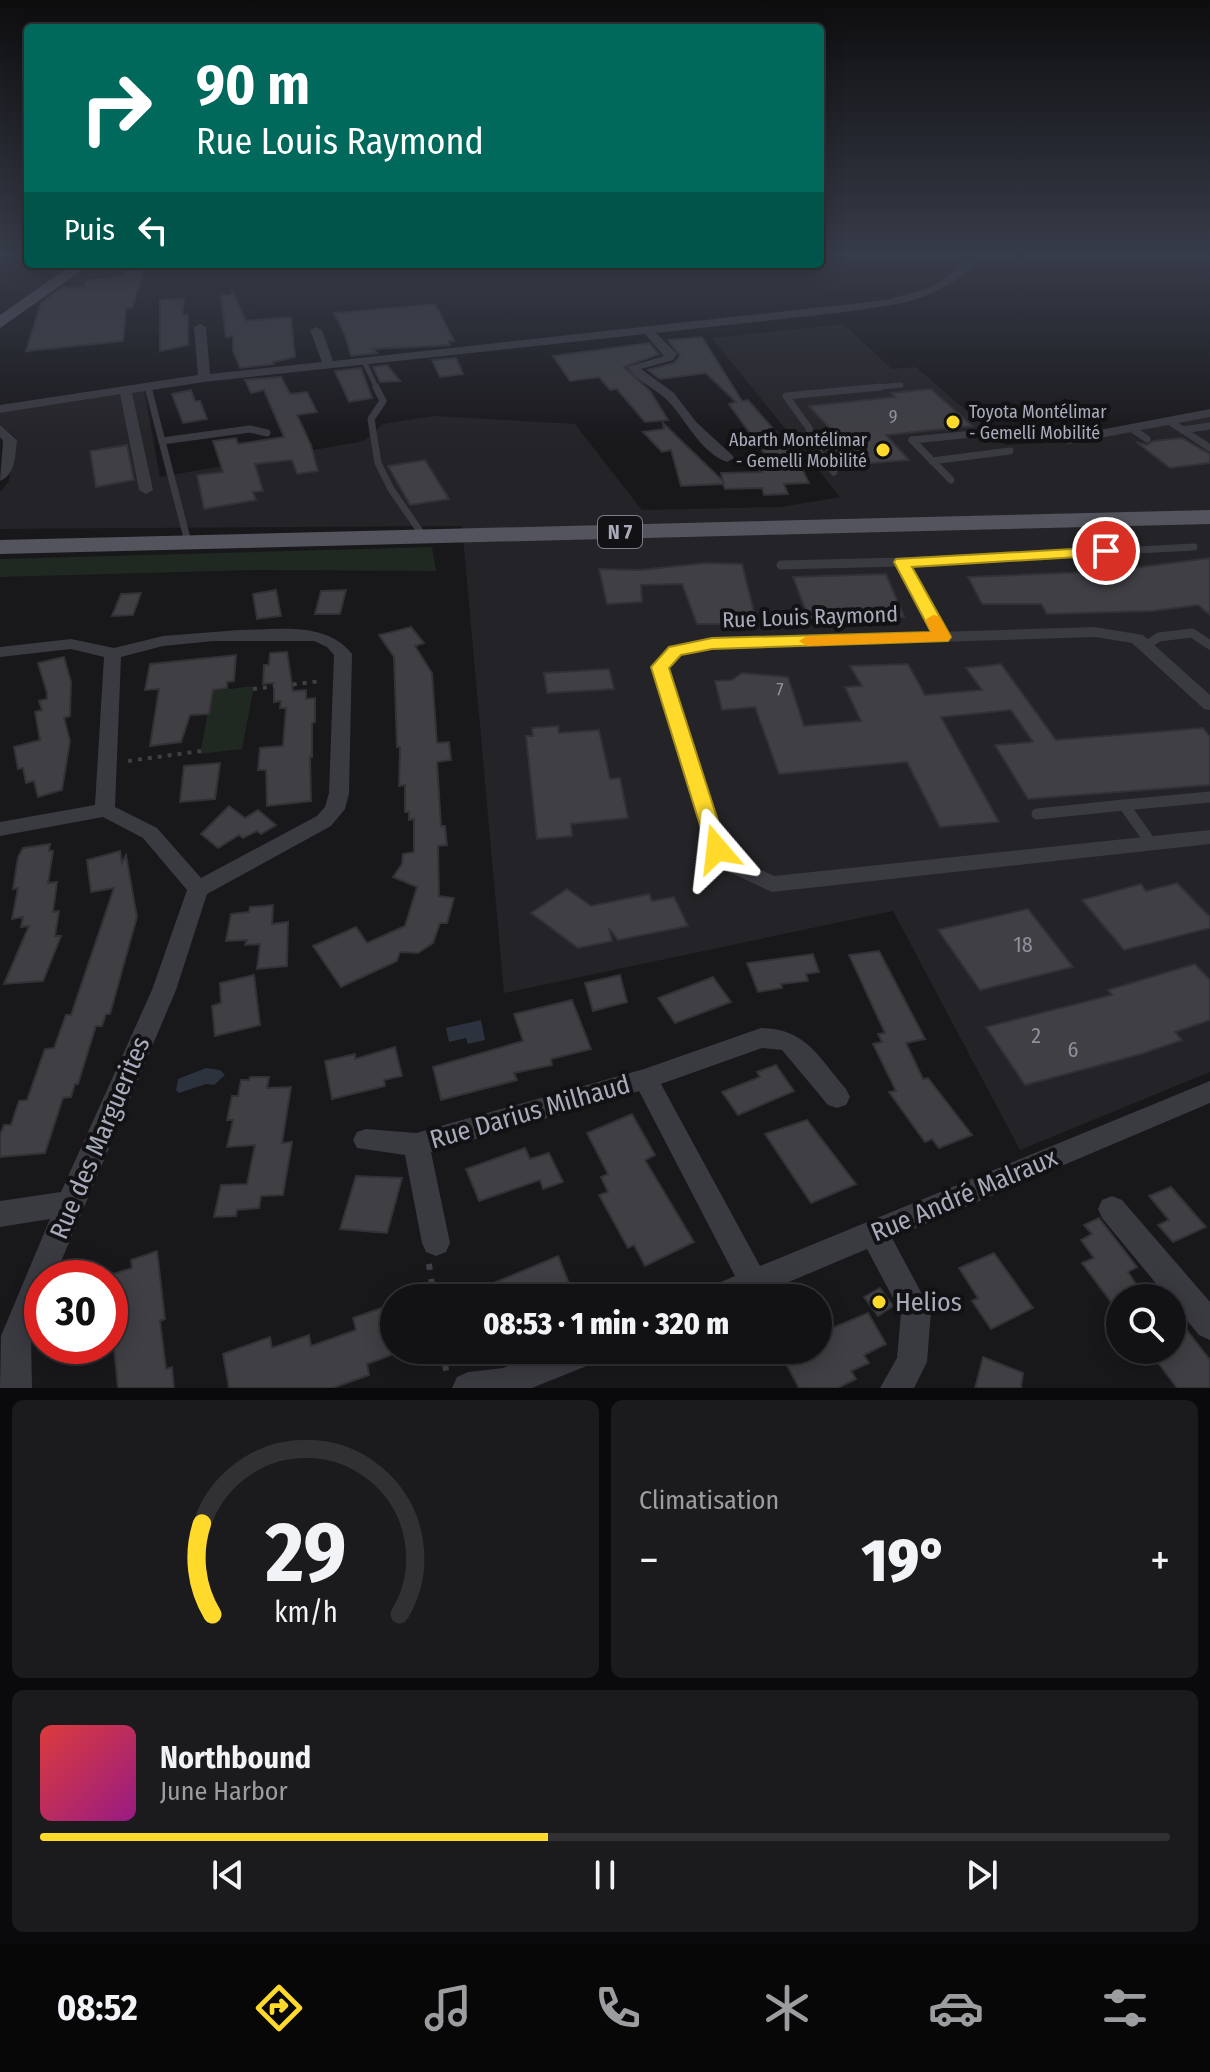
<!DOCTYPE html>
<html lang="fr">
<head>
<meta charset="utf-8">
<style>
  :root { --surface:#121114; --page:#1b1a1d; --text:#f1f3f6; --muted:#9c9da0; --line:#313134; --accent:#ffda2a }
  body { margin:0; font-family:"Fira Sans Condensed",sans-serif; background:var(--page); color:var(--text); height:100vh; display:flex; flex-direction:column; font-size:30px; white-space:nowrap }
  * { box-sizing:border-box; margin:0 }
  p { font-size:26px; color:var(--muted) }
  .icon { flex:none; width:44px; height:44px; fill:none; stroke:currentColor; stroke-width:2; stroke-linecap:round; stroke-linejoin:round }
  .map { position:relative; height:1388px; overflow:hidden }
  .panel { display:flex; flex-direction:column; gap:12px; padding:12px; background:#0a090b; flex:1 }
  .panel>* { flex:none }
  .hud { position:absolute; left:24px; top:24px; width:800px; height:244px; border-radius:8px; box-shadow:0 4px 20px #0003,0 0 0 2px var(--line); background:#00695c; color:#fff; overflow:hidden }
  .tools { position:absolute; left:1106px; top:1284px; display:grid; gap:16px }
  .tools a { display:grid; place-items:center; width:80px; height:80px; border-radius:50%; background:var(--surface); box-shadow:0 4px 20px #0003,0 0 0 2px var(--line); font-size:40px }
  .speed { position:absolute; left:24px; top:1260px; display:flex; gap:16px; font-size:40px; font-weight:700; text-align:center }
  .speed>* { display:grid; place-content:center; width:104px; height:104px; border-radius:50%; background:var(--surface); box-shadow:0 4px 20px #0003,0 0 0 2px var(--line); line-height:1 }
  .speed .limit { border:12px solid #d22; background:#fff; color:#111 }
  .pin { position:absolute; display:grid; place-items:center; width:68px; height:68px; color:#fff; margin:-34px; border:4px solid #fff; border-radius:50%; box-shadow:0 2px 8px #0007 }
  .me { position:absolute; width:88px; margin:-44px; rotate:343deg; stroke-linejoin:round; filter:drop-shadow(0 0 6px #0008) }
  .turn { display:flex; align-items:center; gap:28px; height:168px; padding:0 40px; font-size:36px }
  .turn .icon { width:104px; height:104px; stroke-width:2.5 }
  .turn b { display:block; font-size:56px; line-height:68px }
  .then { display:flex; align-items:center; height:76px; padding:0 40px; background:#0003; gap:16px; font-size:30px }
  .big { font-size:60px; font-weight:800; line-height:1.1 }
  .panel .tile { flex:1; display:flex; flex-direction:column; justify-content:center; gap:12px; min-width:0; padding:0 28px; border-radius:12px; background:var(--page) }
  .panel .dial { align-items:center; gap:0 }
  .dial svg { height:208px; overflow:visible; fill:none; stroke:var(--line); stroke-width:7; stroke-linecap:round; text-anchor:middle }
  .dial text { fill:var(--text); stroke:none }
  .song { display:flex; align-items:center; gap:24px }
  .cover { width:96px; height:96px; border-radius:12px; background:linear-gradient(135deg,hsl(0 70% 55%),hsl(310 70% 35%)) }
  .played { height:8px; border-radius:4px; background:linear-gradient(90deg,var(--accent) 45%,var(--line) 45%) }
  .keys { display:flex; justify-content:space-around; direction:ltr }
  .heat { display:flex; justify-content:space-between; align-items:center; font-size:44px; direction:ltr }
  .panel .tiles { flex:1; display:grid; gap:12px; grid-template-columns:1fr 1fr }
  .tile:last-child { grid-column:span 2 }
  .trip { position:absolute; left:380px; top:1284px; width:452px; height:80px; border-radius:40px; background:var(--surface); box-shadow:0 4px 20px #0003,0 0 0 2px var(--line); font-weight:800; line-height:80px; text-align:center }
  .tabs { display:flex; height:128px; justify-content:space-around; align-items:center; background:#070708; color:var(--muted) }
  .tabs .icon { width:56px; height:56px }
  .tabs .active { color:var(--accent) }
  .tabs b { font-size:36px; color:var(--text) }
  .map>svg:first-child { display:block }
  .built { fill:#242327 }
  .green { fill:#1f2821 }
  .water { fill:#2c333f }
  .building { fill:#3f3f44; stroke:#323136; stroke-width:2 }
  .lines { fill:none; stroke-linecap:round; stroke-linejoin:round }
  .path-far1 { stroke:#3e3f46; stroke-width:4; stroke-dasharray:4 6; stroke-linecap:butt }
  .path { stroke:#3e3f46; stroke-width:6; stroke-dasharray:6 9; stroke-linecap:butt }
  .lane-far3 { stroke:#3a3a41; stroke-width:5 }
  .lane-far2 { stroke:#3a3a41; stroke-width:7 }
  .lane-far1 { stroke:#3a3a41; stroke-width:9 }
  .lane { stroke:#3a3a41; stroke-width:11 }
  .street { fill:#3a3a41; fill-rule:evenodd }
  .primary { fill:#54545e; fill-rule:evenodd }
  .route { fill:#ffda2a; stroke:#a68e1b; stroke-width:2 }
  .slow { fill:#f59e0b }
  .poi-dot { fill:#ffda2a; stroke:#121215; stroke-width:3 }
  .labels { text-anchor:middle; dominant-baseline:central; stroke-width:8; stroke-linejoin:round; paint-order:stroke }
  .far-poi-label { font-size:18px; fill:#a8abba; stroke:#121215; text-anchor:start }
  .number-label { font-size:18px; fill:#8e909c }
  .shield { fill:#121215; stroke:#7b7d88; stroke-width:2 }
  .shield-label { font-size:20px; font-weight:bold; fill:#a8abba }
  .street-label { font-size:22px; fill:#a8abba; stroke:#121215 }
  .near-number-label { font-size:22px; fill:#8e909c }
  .near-street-label { font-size:26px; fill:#a8abba; stroke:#121215 }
  .near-poi-label { font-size:26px; fill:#a8abba; stroke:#121215; text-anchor:start }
</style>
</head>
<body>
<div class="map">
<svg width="1210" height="1388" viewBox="0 0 1210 1388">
  <rect width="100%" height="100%" fill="#18171a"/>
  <polygon class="built" points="843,324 892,369 916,367 1006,445 1075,441 1210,413 1210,1072 1020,1150 893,911 504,993 462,526 0,529 0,492 9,481 16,438 0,425 0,413 144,389 160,477 364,441 383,424 434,416 575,424 642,510 781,507 840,497 712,338"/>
  <g class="green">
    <polygon points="432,547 436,571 255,570 0,577 0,559"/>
    <polygon points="254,686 242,749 200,754 212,691"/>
  </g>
  <g class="water">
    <polygon points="481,1020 485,1040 468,1044 466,1038 449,1042 446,1028"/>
    <polygon points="206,1068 220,1070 225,1075 214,1085 206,1084 179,1093 176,1090 178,1079"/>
  </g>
  <g class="building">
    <polygon points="146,265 132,308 126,308 123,341 26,351 41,303 62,288 84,287 86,281 123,276 127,266"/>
    <polygon points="232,290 246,321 291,317 295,357 273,362 274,364 240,368 233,351 233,336 226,337 221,296 232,295"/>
    <polygon points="184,299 182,315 188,315 188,345 160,351 160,300"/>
    <polygon points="435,304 454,341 448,341 450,345 373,349 377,353 351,356 345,335 334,313"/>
    <polygon points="702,337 742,401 748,400 789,447 792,447 809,483 784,484 788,494 764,495 762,488 725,489 723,484 681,486 671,450 662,452 643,432 664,429 663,423 723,481 721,473 761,472 750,459 767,457 729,404 736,402 706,373 660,379 648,370 674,363 680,356 668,340"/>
    <polygon points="649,343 659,354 624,367 650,391 668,420 645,422 617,389 610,390 599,377 570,381 553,356"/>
    <polygon points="456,358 463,374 440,377 432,360"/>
    <polygon points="387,365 400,381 380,382 373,367"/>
    <polygon points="361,368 372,398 349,402 335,371"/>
    <polygon points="281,377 290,394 307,392 317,412 297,415 311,445 318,471 297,474 292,460 255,464 263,491 253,492 256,500 204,509 197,475 223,472 213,441 236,438 238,444 284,437 264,390 251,393 245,380"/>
    <polygon points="931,389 972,426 886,435 909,460 838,466 820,443 841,440 809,406 895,397 891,393"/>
    <polygon points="191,390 195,401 200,401 207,419 183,423 172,394"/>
    <polygon points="1182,438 1210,454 1210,463 1170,468 1136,442 1147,445 1153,441"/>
    <polygon points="127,445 134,480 96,487 90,451"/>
    <polygon points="425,460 449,499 410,505 388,466"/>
    <polygon points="1210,558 1210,615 1198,605 1153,611 1047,614 1041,604 982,604 968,577 1110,571"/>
    <polygon points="705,563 742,564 757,624 697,624 682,584 641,585 642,602 607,604 599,569 640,570"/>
    <polygon points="886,574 904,617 809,619 793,577"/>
    <polygon points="276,590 281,616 257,619 253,594"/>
    <polygon points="346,590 340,614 315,614 321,591"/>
    <polygon points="141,593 133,615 112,616 121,594"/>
    <polygon points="411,627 424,643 415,646 432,673 437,743 449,742 451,760 437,762 441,826 445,826 447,845 438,846 439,896 454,898 447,923 440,923 433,943 418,953 400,952 397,961 341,987 313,946 356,927 367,943 405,926 417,887 393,877 402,864 403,854 414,852 414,819 409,820 409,812 405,812 405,785 399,786 400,747 397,747 394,657 379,635"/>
    <polygon points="287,652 293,691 306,690 306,699 315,698 315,722 312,723 312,757 310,757 311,801 267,806 266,770 258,770 260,748 283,746 286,708 280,708 281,701 274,702 274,683 263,684 264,665 269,665 270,653"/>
    <polygon points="236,655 234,681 227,682 227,688 213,690 209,714 190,715 181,742 150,746 159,689 145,690 150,664"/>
    <polygon points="64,657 71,682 70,716 64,718 70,741 62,790 38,797 34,781 26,783 23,768 18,769 14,747 40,740 35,712 42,710 39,701 47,699 47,693 38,663"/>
    <polygon points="908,664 925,695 982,690 966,668 1001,664 1056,740 1203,728 1210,737 1210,785 1028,799 995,745 1033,742 1011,710 941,717 999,822 940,827 907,762 779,774 755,707 722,710 715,681 732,680 742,673 788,677 804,726 861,721 845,687 862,686 850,666"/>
    <polygon points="609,669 614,689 547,693 544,673"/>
    <polygon points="558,726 559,733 599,730 610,779 620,778 628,818 571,824 572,836 537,839 526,736 533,736 532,728"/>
    <polygon points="220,763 215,799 180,802 184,766"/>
    <polygon points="229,806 245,818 258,810 276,825 261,834 257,831 243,838 239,835 218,848 201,834"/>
    <polygon points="50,844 49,851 53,851 48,883 57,882 53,912 59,911 55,936 61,936 43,981 4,984 29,926 21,927 23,917 12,919 18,888 13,889 18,857 23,848"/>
    <polygon points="120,851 122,863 126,855 137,917 110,1014 106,1014 102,1026 96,1026 78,1084 75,1084 71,1097 63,1098 45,1153 0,1157 0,1135 4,1125 11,1125 19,1101 27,1100 45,1049 54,1048 66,1015 71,1015 114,888 91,892 87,860"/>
    <polygon points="1177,883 1210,917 1210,928 1124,950 1082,900 1141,884 1146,891"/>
    <polygon points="567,889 591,906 649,894 652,901 674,897 688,926 618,940 609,928 612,941 578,948 531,913"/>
    <polygon points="273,905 272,924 288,922 287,966 257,969 260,944 245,945 247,940 226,941 231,914 249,912 250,907"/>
    <polygon points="1028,909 1073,967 980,990 938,930"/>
    <polygon points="879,951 925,1039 906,1043 923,1079 928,1078 972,1135 939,1148 932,1139 925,1142 889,1092 896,1091 873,1044 882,1042 878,1034 885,1033 849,955"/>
    <polygon points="813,954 819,972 806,974 808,981 781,984 782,988 758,992 747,963"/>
    <polygon points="1195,964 1210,980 1210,1020 1175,1032 1182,1040 1141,1054 1025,1085 986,1027 1112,995 1108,990"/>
    <polygon points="254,975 260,1025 215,1036 212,1006 221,1003 220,983"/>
    <polygon points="620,975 627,1002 593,1011 585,983"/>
    <polygon points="713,977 731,1002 675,1023 658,998"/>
    <polygon points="572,1000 591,1049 551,1059 552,1065 514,1073 517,1080 441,1100 433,1067 523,1041 514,1014"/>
    <polygon points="395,1047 402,1076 384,1080 385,1086 332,1099 325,1061 355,1054 355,1059"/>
    <polygon points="776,1065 794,1091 738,1115 722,1092 760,1077 757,1072"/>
    <polygon points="250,1077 269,1077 267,1088 291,1087 282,1143 292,1142 283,1195 261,1196 259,1208 237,1210 236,1216 214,1217 221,1185 247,1184 255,1145 227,1147 233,1120 227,1120 232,1096 238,1096 241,1080 249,1080"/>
    <polygon points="632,1114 655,1155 645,1160 694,1242 645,1266 634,1245 628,1248 599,1195 608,1192 601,1177 608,1174 587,1133"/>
    <polygon points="807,1120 856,1184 811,1203 765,1134"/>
    <polygon points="525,1148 530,1159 549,1153 563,1182 543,1189 540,1180 479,1201 466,1169"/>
    <polygon points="356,1176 402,1178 387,1233 340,1229"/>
    <polygon points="1171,1187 1206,1227 1173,1242 1158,1225 1169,1220 1149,1196"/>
    <polygon points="1099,1218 1137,1267 1128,1272 1145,1298 1123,1298 1120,1295 1120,1314 1082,1263 1094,1258 1081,1240 1092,1234 1084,1225"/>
    <polygon points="157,1251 165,1319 160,1321 166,1369 172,1367 174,1388 118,1388 113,1338 110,1339 110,1275 132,1268 131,1260"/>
    <polygon points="994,1253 1033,1308 991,1329 972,1301 978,1298 959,1268"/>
    <polygon points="558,1256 575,1298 458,1298"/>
    <polygon points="880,1288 893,1306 878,1316 864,1297"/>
    <polygon points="390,1305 394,1321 394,1354 367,1364 369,1375 333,1388 229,1388 223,1354 270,1337 272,1348 309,1335 311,1346 356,1330 353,1318"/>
    <polygon points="1172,1311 1210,1360 1210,1388 1177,1388 1156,1360 1167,1355 1162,1350 1172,1350"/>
    <polygon points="868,1313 886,1344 864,1355 869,1363 851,1371 856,1379 838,1388 799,1388 779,1350 818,1350 818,1334"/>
    <polygon points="983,1357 1023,1373 1021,1388 975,1388"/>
  </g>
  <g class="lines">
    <g class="path-far1">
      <polyline points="253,689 322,681"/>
      <polyline points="128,761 201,751"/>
    </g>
    <g class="path">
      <polyline points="429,1264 434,1298"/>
      <polyline points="442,1350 447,1375"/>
    </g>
    <g class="lane-far3">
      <polyline points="364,361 377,389"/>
      <polyline points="148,386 149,389"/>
      <polyline points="859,389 901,385"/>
    </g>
    <g class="lane-far2">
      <polyline points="148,387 188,542"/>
      <polyline points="376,387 383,401 371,419 378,463 391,489 424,537"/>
      <polyline points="1169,421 1210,448"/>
      <polyline points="1131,428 1147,439"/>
      <polyline points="1183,430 1209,426"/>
      <polyline points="912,440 984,433"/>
      <polyline points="912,440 951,480"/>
      <polyline points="162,441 250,429 267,433"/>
      <polyline points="932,461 1010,451"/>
      <polyline points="834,472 811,442 809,428 786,396 880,387"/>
      <polyline points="969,559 1194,547"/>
    </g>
    <g class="lane-far1">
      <polyline points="781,565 902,562"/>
      <polyline points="942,637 902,562 1008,557"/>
      <polyline points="1145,646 1159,637 1192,633 1210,645"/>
    </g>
    <g class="lane">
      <polyline points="1037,814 1124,805"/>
      <polyline points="1151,843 1124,805 1210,797"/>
    </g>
    <g class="street">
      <path d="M977,254h11l-34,28 -31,15 -20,6 -57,9 -190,21 21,21 -4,6 -32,9 33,24 22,29 36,33 2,3 -7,4c-28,-10 -41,-44 -61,-63 -13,-12 -28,-17 -39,-32l37,-11 -19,-22 -441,48 -72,11 21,97 -7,4 -7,-4 -19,-96 -120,19v-8l198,-30 -4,-48 6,-3 6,3 4,47 112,-12 -12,-32 6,-3 6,3 11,31 553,-61 46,-13z"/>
      <polygon points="1210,409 1210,417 1068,444 1061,440 1068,436"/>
      <path d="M0,425l17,15c-2,16 -1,34 -17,41l3,-40 -3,-4z"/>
      <polygon points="1095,627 1143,635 1210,695 1210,710 1204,709 1132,643 1095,637 712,649 681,655 669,668 727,847 736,858 774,876 1210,830 1210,844 772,892 720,868 707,849 651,667 669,647 712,639"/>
      <path d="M239,630c38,0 87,-10 113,24l-3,139 -4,16 -14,17 -124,68 -31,96 -122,288h-12v31l-11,27 1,52h-32l1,-52 49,-117 -50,8v-26l61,-9 91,-202 35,-100 -44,-52 -40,-21 -103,19v-14l95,-17 9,-148 -33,-8 -71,8v-10l71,-8 43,9 49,-12zM214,641h100l13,6 7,8 -5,138 -4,14 -8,9 -116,62 -44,-50 -42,-21 6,-150 42,-11z"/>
      <path d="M761,1028c45,0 58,30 85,61l4,8 -4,8 -9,3 -9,-3 -46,-55 -20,-2 -101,36 99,182 450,-185v22l-318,135 39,73 -4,51 -13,26h-34l17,-30 4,-45 -34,-64 -116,49h-49l5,-10 28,-12 -96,-185 -208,61 19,91 -4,9 -10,4 -10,-4 -4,-9 -17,-88 -48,-7 -4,-8 4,-8 9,-3 50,4 228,-64z"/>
      <polygon points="1112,1196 1122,1200 1210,1302 1210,1340 1199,1335 1172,1302 1172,1298 1168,1298 1102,1218 1098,1209 1102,1200"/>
      <polygon points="550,1350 603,1350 599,1361 532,1388 452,1388 457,1377 468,1372 503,1368"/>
    </g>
    <g class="primary">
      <polygon points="73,264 91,264 0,328 0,315"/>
      <polygon points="1210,510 1210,524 0,554 0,540"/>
    </g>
  </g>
  <linearGradient id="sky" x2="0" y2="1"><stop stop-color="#0d0d0e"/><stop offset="0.57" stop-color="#373c49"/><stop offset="1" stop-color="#373c49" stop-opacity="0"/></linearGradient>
  <rect width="1210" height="448" fill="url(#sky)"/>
  <polygon class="route" points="1106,547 1114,551 1111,555 912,567 951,637 948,641 712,649 681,655 669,668 727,849 724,854 709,854 651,667 669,647 712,638 931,632 894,562 896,559"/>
  <polygon class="slow" points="933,615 939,616 951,637 948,641 807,646 799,641 807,636 931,632 925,620"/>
  <g class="poi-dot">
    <circle cx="953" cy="422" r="8"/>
    <circle cx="883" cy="450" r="8"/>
    <circle cx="879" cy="1302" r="8"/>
  </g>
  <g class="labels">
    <g class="far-poi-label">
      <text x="969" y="412">Toyota Montélimar<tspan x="969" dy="21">- Gemelli Mobilité</tspan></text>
      <text x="867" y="440" text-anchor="end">Abarth Montélimar<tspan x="867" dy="21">- Gemelli Mobilité</tspan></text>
    </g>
    <g class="number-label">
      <text x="893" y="417">9</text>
      <text x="780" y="690">7</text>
    </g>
    <rect class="shield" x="598" y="516" width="44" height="32" rx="6"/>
    <g class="shield-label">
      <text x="620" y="532">N 7</text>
    </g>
    <g class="street-label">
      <text transform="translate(810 617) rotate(-2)">Rue Louis Raymond</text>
    </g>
    <g class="near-number-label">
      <text x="1023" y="944">18</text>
      <text x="1036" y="1035">2</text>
      <text x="1073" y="1049">6</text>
    </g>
    <g class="near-street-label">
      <text transform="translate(530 1112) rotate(-16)">Rue Darius Milhaud</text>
      <text transform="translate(100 1138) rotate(-67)">Rue des Marguerites</text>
      <text transform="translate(964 1195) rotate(-23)">Rue André Malraux</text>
    </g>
    <g class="near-poi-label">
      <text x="895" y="1302">Helios</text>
    </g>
  </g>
</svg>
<div class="tools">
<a><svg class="icon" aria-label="search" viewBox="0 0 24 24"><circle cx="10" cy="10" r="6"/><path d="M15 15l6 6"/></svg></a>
</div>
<div class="speed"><div class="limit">30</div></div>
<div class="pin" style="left:1106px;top:551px;background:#d93025"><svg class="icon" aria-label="arrive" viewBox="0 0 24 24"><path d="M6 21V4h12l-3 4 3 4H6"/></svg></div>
<svg class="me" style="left:717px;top:849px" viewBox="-20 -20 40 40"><path d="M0-17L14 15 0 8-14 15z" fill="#ffda2a" stroke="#fff" stroke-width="4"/></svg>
<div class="trip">08:53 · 1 min · 320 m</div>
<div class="hud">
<div class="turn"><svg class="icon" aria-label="right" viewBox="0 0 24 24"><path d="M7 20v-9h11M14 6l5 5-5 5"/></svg><div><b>90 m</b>Rue Louis Raymond</div></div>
<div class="then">Puis<svg class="icon" aria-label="left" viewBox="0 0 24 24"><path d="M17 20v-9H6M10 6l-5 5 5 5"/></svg></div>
</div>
</div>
<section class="panel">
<div class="tiles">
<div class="tile dial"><svg viewBox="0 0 100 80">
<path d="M14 69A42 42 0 1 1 86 69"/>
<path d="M14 69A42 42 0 0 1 10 34" stroke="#ffda2a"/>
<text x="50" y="56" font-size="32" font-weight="700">29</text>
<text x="50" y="72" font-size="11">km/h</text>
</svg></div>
<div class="tile"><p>Climatisation</p>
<div class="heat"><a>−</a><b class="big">19°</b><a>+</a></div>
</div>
<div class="tile">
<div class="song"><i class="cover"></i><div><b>Northbound</b><p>June Harbor</p></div></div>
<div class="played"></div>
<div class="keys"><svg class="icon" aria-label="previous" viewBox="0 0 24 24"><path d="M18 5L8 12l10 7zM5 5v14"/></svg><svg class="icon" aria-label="pause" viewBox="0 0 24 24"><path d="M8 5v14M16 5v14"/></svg><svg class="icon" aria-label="next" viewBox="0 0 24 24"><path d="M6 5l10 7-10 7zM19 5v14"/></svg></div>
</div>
</div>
</section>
<nav class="tabs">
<b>08:52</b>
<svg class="icon active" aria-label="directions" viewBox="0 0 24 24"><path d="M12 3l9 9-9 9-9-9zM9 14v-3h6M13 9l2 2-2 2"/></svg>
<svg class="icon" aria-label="music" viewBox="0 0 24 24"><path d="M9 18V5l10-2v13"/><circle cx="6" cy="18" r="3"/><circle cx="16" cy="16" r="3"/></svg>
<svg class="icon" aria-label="phone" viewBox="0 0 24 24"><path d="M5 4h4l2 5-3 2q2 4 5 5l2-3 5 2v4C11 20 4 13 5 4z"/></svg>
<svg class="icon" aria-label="climate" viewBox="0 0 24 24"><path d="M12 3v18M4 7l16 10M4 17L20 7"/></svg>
<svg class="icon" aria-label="car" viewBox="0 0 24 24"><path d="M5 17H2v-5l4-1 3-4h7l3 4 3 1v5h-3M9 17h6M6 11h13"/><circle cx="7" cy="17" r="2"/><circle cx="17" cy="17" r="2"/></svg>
<svg class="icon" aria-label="filters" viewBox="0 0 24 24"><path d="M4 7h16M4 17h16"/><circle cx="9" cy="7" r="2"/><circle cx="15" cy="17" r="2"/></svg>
</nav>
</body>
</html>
